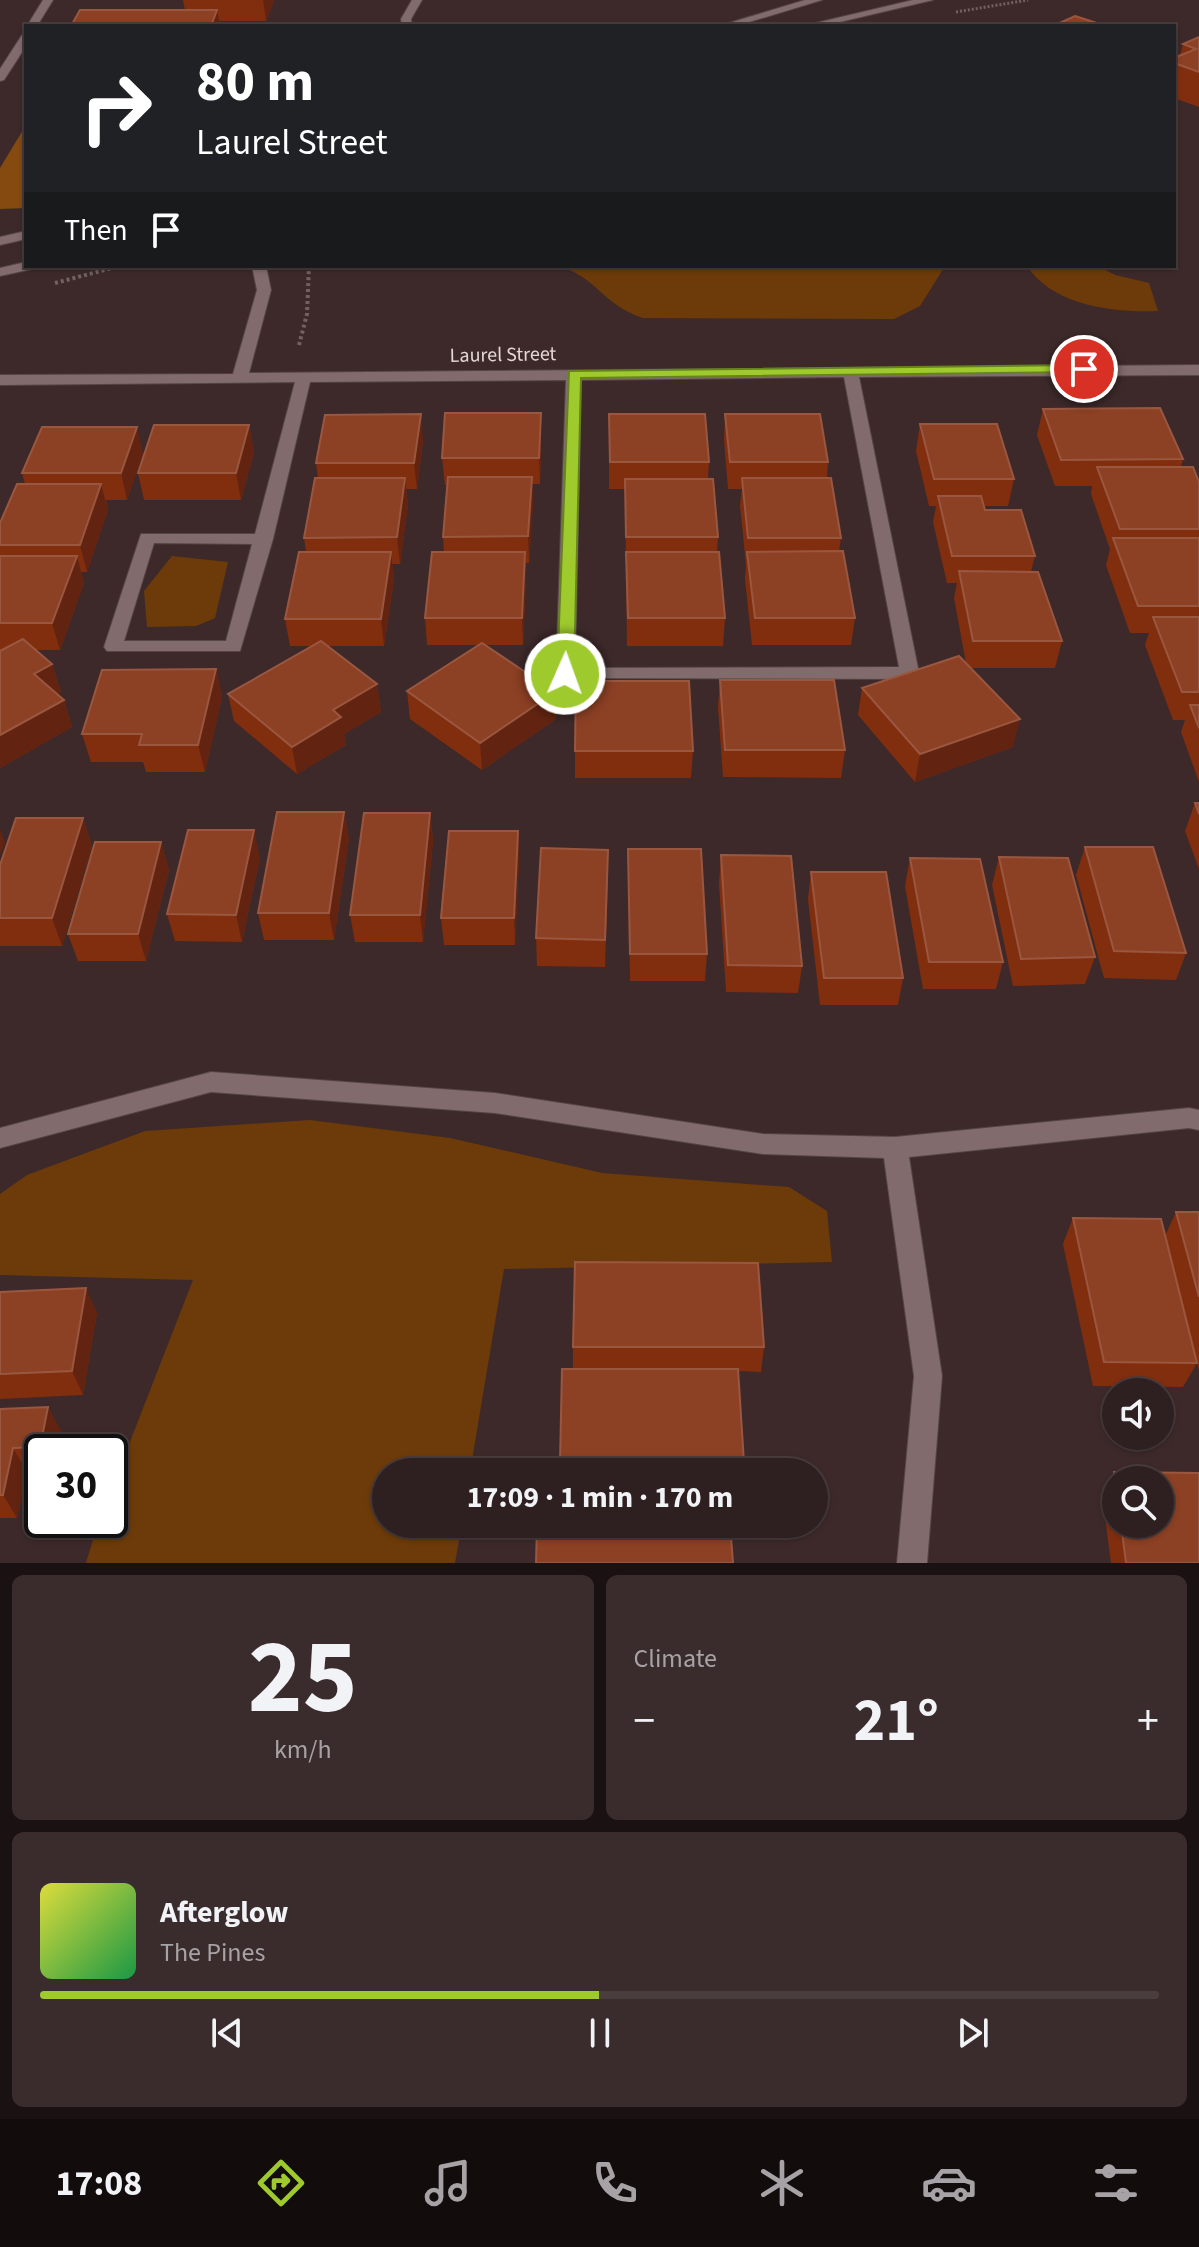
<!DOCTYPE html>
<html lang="en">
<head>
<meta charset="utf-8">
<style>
  :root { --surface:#2e1f20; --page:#3a2c2d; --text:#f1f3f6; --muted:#a7a2a5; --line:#493d3e; --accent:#9eca2e }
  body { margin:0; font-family:"Source Sans 3",sans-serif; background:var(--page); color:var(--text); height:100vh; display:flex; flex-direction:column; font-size:30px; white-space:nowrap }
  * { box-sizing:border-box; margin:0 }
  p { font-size:26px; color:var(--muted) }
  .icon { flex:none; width:44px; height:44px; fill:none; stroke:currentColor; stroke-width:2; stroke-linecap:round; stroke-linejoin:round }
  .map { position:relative; height:1563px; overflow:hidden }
  .side { display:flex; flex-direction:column; gap:12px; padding:12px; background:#191112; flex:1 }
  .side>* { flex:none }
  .banner { position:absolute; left:24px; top:24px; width:1152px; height:244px; border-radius:0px; box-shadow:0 2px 6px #0004,0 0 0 2px var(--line); background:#202124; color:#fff; overflow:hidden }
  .fabs { position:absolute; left:1102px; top:1378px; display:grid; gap:16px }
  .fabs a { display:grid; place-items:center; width:72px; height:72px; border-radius:50%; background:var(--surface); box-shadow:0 2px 6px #0004,0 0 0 2px var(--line); font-size:40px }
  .speed { position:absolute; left:24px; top:1434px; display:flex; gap:16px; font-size:40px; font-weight:700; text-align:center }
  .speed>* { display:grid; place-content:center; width:104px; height:104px; border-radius:50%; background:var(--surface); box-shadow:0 2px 6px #0004,0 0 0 2px var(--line); line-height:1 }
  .speed .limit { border:4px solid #111; border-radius:12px; background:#fff; color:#111 }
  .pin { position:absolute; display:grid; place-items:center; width:68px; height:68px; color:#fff; margin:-34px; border:4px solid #fff; border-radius:50%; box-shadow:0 2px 8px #0007 }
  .me { position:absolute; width:88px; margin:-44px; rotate:2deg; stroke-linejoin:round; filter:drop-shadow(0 0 6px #0008) }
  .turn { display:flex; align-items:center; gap:28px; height:168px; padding:0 40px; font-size:36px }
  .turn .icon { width:104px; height:104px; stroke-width:2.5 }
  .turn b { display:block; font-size:56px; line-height:68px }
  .then { display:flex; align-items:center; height:76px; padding:0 40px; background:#0003; gap:16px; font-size:30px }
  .big { font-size:60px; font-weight:700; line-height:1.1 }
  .side .card { flex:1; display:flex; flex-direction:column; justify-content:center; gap:12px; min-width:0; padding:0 28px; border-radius:12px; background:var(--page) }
  .side .dial { align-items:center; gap:0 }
  .dial b { font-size:104px; line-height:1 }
  .song { display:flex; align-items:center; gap:24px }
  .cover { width:96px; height:96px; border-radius:12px; background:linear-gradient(135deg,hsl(60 70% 55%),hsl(140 70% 35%)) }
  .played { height:8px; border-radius:4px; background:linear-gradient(90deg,var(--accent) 50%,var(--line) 50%) }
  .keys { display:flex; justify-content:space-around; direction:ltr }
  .heat { display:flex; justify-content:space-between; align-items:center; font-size:44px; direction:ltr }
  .side .tiles { flex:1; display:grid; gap:12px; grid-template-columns:1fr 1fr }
  .card:last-child { grid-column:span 2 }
  .trip { position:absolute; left:372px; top:1458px; width:456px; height:80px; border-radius:40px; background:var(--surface); box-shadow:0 2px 6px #0004,0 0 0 2px var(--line); font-weight:700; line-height:80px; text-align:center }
  .dock { display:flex; height:128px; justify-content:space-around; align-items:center; background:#120c0d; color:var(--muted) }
  .dock .icon { width:56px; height:56px }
  .dock .selected { color:var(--accent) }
  .dock b { font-size:36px; color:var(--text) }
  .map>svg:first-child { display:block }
  .green { fill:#6c3b09 }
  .forest { fill:#844a0f }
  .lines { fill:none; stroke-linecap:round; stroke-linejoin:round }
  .minor-casing { stroke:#554546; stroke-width:2 }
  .secondary-casing { stroke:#554546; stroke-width:2 }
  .path-far1 { stroke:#726161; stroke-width:3; stroke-dasharray:2 2; stroke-linecap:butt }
  .path { stroke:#726161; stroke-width:4; stroke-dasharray:3 3; stroke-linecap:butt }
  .minor { fill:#826b6c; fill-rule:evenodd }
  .secondary { fill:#826b6c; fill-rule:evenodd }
  .wall { fill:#812e0f; fill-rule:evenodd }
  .shaded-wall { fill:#622411 }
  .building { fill:#8c4024; stroke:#9a5740; stroke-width:2 }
  .route { fill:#9eca2e; stroke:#67831e; stroke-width:2 }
  .labels { text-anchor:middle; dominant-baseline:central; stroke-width:8; stroke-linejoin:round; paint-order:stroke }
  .far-street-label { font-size:20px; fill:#e3d6d6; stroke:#3d292a }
</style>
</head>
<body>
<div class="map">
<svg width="1199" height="1563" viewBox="0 0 1199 1563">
  <rect width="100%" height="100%" fill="#3d292a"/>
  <g class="green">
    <path d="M556,266h389l-25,40 -26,13 -251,-1c-43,-14 -46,-43 -87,-52z"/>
    <path d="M1027,266h71l17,9 34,8 9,28c-43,2 -105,-5 -131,-45z"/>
    <polygon points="172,556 228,562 215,618 196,626 147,627 144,591"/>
    <polygon points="310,1120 450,1138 602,1173 789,1187 827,1211 832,1262 504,1269 470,1472 386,1472 386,1524 462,1524 455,1563 86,1563 99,1520 110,1520 110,1493 193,1280 0,1275 0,1194 27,1175 145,1131"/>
  </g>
  <polygon class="forest" points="26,125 26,208 0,209 0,168"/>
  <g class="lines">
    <defs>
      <g id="minor">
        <polygon points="43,0 53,0 37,26 27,26"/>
        <polygon points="412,0 422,0 411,19 412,26 402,26 401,19"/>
        <polygon points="26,34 26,46 4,80 0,81 0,69 22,35"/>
        <path d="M252,266h14l5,24 -22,83 950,-8v10l-340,2 60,296 -9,6 -352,-1 -2,-4 10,-294 -256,2 -37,157 -33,112h-133l-3,-4 37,-113h114l40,-152 -295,3v-10l233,-1 24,-84zM844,377l55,290 -324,1 6,-288zM154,543l98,1 -26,97h-102z"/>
        <polygon points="211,1072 495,1093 763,1134 895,1137 1189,1108 1199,1110 1199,1130 1189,1128 909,1157 942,1376 927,1563 897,1563 914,1376 884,1158 763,1154 495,1113 211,1092 0,1148 0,1128"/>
      </g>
      <g id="secondary">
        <polygon points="805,0 822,0 736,26 719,26"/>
        <polygon points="913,0 933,0 823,26 803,26"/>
        <polygon points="26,231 26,239 0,245 0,237"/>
        <polygon points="26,262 26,266 34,266 32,269 0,276 0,268"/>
      </g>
    </defs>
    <use href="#minor" class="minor-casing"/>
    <use href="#secondary" class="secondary-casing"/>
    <polyline class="path-far1" points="956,12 1028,0"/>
    <g class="path">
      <polyline points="55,283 120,266"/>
      <polyline points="299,345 307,314 309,266"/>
    </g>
    <use href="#minor" class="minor"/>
    <use href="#secondary" class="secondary"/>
  </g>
  <g class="wall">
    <polygon points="183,0 274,0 266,21 219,21 220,26 185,10"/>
    <polygon points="1199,37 1199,107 1174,98 1174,58 1180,55 1183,44"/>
    <polygon points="1043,409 1183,459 1181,467 1199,482 1199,782 1181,732 1185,720 1173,720 1145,645 1149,633 1130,633 1106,565 1110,549 1091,494 1092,486 1055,486 1037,435"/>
    <polygon points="609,414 709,462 708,479 718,537 717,552 725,618 723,646 627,646 625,489 609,489"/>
    <polygon points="725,414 828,462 827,478 841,538 839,551 855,618 851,645 752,645 745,579 746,565 740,505 742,489 728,489 724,440"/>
    <polygon points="920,424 1014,479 1008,506 984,506 985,510 1035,556 1031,572 1062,641 1055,668 971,668 1013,747 915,782 858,715 862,688 966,663 954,598 957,583 947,583 933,522 936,506 929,506 916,451"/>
    <polygon points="249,425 254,452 241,500 144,500 138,473"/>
    <polygon points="541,439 540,484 532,484 533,503 529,563 526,563 526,579 523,645 484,645 556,719 482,770 410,719 407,691 479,645 427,645 425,618 444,552 443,537 448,485 445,485 442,458"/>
    <polygon points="423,441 417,489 406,489 408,505 400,564 392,564 394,579 384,646 327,646 377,684 381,712 344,734 346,745 297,774 234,721 228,694 312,646 290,646 285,619 306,552 304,538 318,478 316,463"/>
    <polygon points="143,453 127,500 106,500 108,510 87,572 81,572 84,583 60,650 36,650 52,664 61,692 57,694 64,700 72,727 0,768 0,523 25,484 22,473"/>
    <polygon points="216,669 222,697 205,772 146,772 143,762 91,762 82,734"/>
    <polygon points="720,680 845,750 841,778 723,777 718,707"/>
    <polygon points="575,751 693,751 691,778 575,778"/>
    <polygon points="1195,803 1199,803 1199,869 1185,831"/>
    <polygon points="344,812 349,839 334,940 264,940 258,913"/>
    <polygon points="430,813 433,841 423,942 355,942 350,915"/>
    <polygon points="83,818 92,846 62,946 0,946 0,865"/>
    <polygon points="518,831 519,859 515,945 444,945 441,918"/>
    <polygon points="161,842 169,870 146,961 78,961 68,934"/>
    <polygon points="1085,847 1186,953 1176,980 1104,978 1076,875"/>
    <polygon points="628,849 707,954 705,981 630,981"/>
    <polygon points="721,855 802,966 798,993 726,992 719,883"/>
    <polygon points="999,857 1095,957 1085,984 1013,986 992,885"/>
    <polygon points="260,858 242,942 175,941 167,914"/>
    <polygon points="910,858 1003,962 996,989 923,989 905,886"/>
    <polygon points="811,872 903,978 898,1005 820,1005 808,899"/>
    <polygon points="608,877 605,967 537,966 536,938"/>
    <polygon points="1176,1212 1199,1212 1199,1370 1189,1333 1197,1363 1183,1387 1093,1386 1063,1244 1073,1218 1165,1236"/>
    <polygon points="0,1292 97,1313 83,1395 0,1399"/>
    <polygon points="573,1347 764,1347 761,1372 738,1371 744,1463 742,1472 560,1472 560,1463 573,1369"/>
    <polygon points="0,1409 61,1431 56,1452 42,1452 42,1470 27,1471 17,1518 0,1518"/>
    <path d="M1114,1472l85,91h-88l-9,-69zM1116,1480l44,44h-44z"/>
  </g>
  <g class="shaded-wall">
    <polygon points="263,0 274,0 266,21"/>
    <polygon points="217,10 220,26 211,26"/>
    <polygon points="541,413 541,439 540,484 539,458"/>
    <polygon points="421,414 423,441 417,489 414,463"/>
    <polygon points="249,425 254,452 241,500 236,473"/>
    <polygon points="137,427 143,453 127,500 121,473"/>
    <polygon points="532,477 533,503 529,563 528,536"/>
    <polygon points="405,478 408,505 400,564 397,537"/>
    <polygon points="101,484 108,510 87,572 80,545"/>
    <polygon points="391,552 394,579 384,646 381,619"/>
    <polygon points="525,552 526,579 523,645 522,618"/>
    <polygon points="77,556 84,583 60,650 52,623"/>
    <polygon points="52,664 61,692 42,701 34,674"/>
    <polygon points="216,669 222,697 205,772 198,745"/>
    <polygon points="377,684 381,712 344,734 346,745 297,774 292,747 333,710"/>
    <polygon points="555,692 556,719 482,770 480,743"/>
    <polygon points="64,700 72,727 0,768 0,735"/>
    <polygon points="1020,719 1013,747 915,782 920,754"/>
    <polygon points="344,812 349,839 334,940 329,913"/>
    <polygon points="430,813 433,841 423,942 420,915"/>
    <polygon points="83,818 92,846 62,946 52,918"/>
    <polygon points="0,829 5,842 0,855"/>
    <polygon points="254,830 260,858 242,942 236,915"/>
    <polygon points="518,831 519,859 515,945 514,918"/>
    <polygon points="161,842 169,870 146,961 138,934"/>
    <polygon points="86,1288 97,1313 83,1395 72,1371"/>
    <polygon points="48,1407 61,1431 56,1452 43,1452 40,1447"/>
    <polygon points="13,1448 27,1471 17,1518 3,1495"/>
  </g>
  <g class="building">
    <polygon points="80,10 217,10 211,26 71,26"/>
    <polygon points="1075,16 1106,26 1053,26"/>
    <polygon points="1199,37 1199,72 1174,63 1174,58 1196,49 1183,44"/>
    <polygon points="1160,408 1183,459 1061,460 1043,409"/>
    <polygon points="445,413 541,413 539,458 442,458"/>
    <polygon points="421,414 414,463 316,463 325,415"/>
    <polygon points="609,414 705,414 709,462 610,462"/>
    <polygon points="725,414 820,414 828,462 730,462"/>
    <polygon points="920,424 997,424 1014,479 934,479"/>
    <polygon points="154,425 249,425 236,473 138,473"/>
    <polygon points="42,427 137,427 121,473 22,473"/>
    <polygon points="1097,467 1193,467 1199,482 1199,529 1120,529"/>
    <polygon points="448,477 532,477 528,536 443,537"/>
    <polygon points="315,478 405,478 397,537 304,538"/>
    <polygon points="742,478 831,478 841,538 748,538"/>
    <polygon points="625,479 713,479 718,537 626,537"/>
    <polygon points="17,484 101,484 80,545 0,545 0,523"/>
    <polygon points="938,496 981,496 985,510 1021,510 1035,556 952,556"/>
    <polygon points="1113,538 1199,538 1199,606 1138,606"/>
    <polygon points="843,551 855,618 755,618 747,552"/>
    <polygon points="299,552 391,552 381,619 285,619"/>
    <polygon points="432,552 525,552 522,618 425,618"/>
    <polygon points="626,552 719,552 725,618 628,618"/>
    <polygon points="0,556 77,556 52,623 0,623"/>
    <polygon points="959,571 1038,572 1062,641 973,641"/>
    <polygon points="1153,617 1199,617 1199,692 1182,692"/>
    <polygon points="23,639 52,664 34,674 64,700 0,735 0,651"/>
    <polygon points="321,641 377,684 333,710 341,717 292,747 228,694"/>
    <polygon points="482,643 555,692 480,743 407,691"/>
    <polygon points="959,656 1020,719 920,754 862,688"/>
    <polygon points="216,669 198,745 139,745 142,734 82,734 102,670"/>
    <polygon points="720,680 834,680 845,750 725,750"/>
    <polygon points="576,681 689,681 693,751 575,751"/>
    <polygon points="1190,705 1199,705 1199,728"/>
    <polygon points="1195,803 1199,803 1199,814"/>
    <polygon points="277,812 344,812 329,913 258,913"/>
    <polygon points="364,813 430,813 420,915 350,915"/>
    <polygon points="16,818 83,818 52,918 0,918 0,865"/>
    <polygon points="188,830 254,830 236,915 167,914"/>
    <polygon points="449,831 518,831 514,918 441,918"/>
    <polygon points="95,842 161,842 138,934 68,934"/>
    <polygon points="1085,847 1153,847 1186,953 1114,951"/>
    <polygon points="541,848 608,850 605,940 536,938"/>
    <polygon points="628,849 701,849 707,954 630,954"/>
    <polygon points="721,855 791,856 802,966 728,965"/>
    <polygon points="999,857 1068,858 1095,957 1021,959"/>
    <polygon points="910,858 980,859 1003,962 929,962"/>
    <polygon points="811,872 886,872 903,978 824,978"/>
    <polygon points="1176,1212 1199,1212 1199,1297"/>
    <polygon points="1073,1218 1161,1219 1197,1363 1104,1362"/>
    <polygon points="575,1262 758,1263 764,1347 573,1347"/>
    <polygon points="86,1288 72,1371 0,1374 0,1292"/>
    <polygon points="562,1369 738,1369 744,1463 560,1463"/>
    <polygon points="48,1407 40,1447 13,1448 3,1495 0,1495 0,1409"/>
    <polygon points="1114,1472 1199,1473 1199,1563 1126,1563 1121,1524 1160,1524 1160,1480 1116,1480 1116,1488"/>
    <polygon points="537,1524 730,1524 733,1563 536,1563"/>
  </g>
  <polygon class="route" points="1084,365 1088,366 1088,372 581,378 574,674 565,680 557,674 569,371"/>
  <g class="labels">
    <g class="far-street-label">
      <text transform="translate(503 355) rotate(-1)">Laurel Street</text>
    </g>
  </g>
</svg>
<div class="fabs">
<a><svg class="icon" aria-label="sound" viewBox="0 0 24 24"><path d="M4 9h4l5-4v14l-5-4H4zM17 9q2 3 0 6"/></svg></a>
<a><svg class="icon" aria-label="search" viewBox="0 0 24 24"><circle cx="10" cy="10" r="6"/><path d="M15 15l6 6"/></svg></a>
</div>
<div class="speed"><div class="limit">30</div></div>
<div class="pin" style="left:1084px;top:369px;background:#d93025"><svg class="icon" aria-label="arrive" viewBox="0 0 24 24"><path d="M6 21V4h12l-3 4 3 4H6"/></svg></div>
<svg class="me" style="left:565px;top:674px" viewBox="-20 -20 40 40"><circle r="17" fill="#9eca2e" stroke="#fff" stroke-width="3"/><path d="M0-11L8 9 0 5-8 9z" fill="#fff"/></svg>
<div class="trip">17:09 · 1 min · 170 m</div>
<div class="banner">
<div class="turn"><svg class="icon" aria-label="right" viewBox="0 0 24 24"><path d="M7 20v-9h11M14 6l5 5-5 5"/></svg><div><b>80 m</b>Laurel Street</div></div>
<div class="then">Then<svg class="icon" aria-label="arrive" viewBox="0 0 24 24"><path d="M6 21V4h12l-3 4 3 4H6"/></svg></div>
</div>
</div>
<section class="side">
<div class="tiles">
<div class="card dial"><b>25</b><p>km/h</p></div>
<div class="card"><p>Climate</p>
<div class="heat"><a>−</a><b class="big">21°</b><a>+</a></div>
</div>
<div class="card">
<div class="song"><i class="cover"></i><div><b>Afterglow</b><p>The Pines</p></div></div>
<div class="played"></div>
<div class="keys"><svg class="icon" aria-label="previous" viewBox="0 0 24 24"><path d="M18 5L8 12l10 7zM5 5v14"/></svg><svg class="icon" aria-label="pause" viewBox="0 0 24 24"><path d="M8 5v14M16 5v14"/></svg><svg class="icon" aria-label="next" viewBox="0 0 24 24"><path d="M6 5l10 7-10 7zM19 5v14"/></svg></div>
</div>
</div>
</section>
<nav class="dock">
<b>17:08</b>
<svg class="icon selected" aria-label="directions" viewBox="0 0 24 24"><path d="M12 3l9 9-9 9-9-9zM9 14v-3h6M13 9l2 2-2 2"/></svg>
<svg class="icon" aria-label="music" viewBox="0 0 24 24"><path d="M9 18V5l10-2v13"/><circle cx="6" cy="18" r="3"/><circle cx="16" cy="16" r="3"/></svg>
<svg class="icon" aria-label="phone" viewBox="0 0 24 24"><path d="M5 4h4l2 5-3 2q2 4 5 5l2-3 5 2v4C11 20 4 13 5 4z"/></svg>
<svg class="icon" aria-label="climate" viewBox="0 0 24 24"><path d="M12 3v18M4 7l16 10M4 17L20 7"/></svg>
<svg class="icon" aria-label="car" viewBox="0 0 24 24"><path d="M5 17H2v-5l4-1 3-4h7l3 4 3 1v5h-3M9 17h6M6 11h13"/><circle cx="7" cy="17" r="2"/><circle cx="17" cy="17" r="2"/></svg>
<svg class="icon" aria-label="filters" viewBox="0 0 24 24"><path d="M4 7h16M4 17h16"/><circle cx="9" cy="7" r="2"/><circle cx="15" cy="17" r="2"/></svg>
</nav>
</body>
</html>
